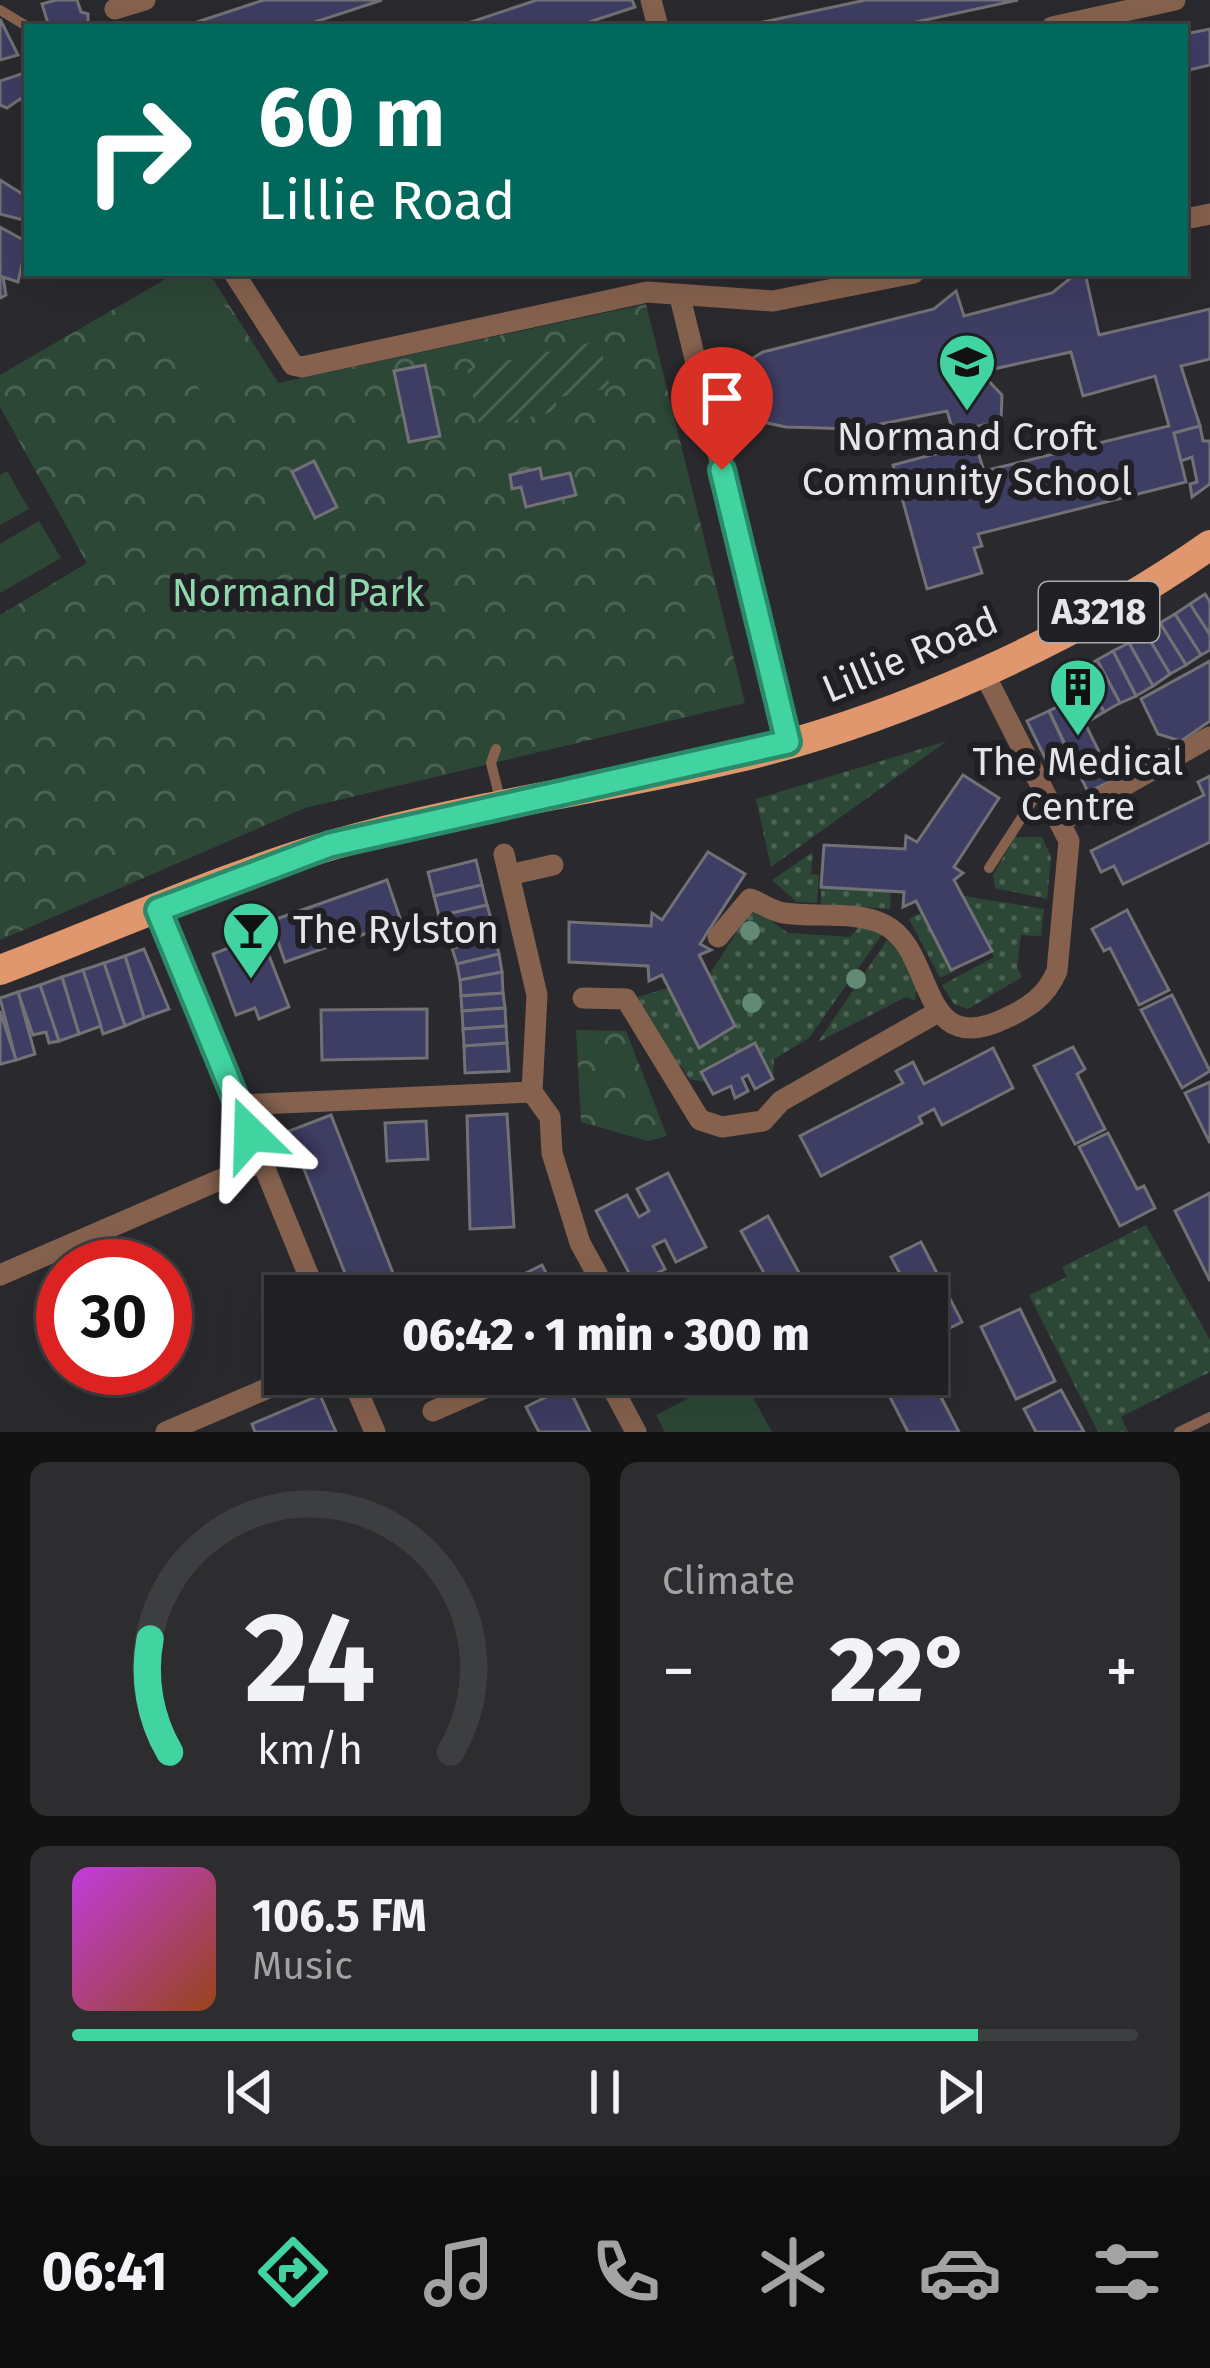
<!DOCTYPE html>
<html lang="en">
<head>
<meta charset="utf-8">
<style>
  :root { --surface:#202022; --page:#2d2d2f; --text:#f1f3f6; --muted:#a2a3a5; --line:#3d3e40; --accent:#41d4a1 }
  body { margin:0; font-family:"Fira Sans",sans-serif; background:var(--page); color:var(--text); height:100vh; display:flex; flex-direction:column; font-size:45px; white-space:nowrap }
  * { box-sizing:border-box; margin:0 }
  p { font-size:39px; color:var(--muted) }
  .icon { flex:none; width:66px; height:66px; fill:none; stroke:currentColor; stroke-width:2; stroke-linecap:round; stroke-linejoin:round }
  .map { position:relative; height:1432px; overflow:hidden }
  .drawer { display:flex; flex-direction:column; gap:30px; padding:30px; background:#121213; flex:1 }
  .drawer>* { flex:none }
  .banner { position:absolute; left:24px; top:24px; width:1164px; height:252px; border-radius:0px; box-shadow:0 12px 48px #0002,0 0 0 3px var(--line); background:#00695c; color:#fff; overflow:hidden }
  .speed { position:absolute; left:36px; top:1239px; display:flex; gap:24px; font-size:60px; font-weight:700; text-align:center }
  .speed>* { display:grid; place-content:center; width:156px; height:156px; border-radius:50%; background:var(--surface); box-shadow:0 12px 48px #0002,0 0 0 3px var(--line); line-height:1 }
  .speed .limit { border:18px solid #d22; background:#fff; color:#111 }
  .pin { position:absolute; display:grid; place-items:center; width:102px; height:102px; color:#fff; margin:-123px -51px; border-radius:50% 50% 50% 0; rotate:-45deg; box-shadow:0 0 12px #0007 }
  .pin .icon { rotate:45deg }
  .me { position:absolute; width:132px; margin:-66px; rotate:338deg; stroke-linejoin:round; filter:drop-shadow(0 0 9px #0008) }
  .turn { display:flex; align-items:center; gap:42px; height:252px; padding:0 36px; font-size:54px }
  .turn .icon { width:156px; height:156px; stroke-width:2.5 }
  .turn b { display:block; font-size:84px; line-height:102px }
  .big { font-size:90px; font-weight:800; line-height:1.1 }
  .drawer .tile { flex:1; display:flex; flex-direction:column; justify-content:center; gap:18px; min-width:0; padding:0 42px; border-radius:18px; background:var(--page) }
  .drawer .dial { align-items:center; gap:0 }
  .dial svg { height:312px; overflow:visible; fill:none; stroke:var(--line); stroke-width:7; stroke-linecap:round; text-anchor:middle }
  .dial text { fill:var(--text); stroke:none }
  .song { display:flex; align-items:center; gap:36px }
  .cover { width:144px; height:144px; border-radius:18px; background:linear-gradient(135deg,hsl(290 70% 55%),hsl(20 70% 35%)) }
  .played { height:12px; border-radius:6px; background:linear-gradient(90deg,var(--accent) 85%,var(--line) 85%) }
  .keys { display:flex; justify-content:space-around; direction:ltr }
  .heat { display:flex; justify-content:space-between; align-items:center; font-size:66px; direction:ltr }
  .drawer .tiles { flex:1; display:grid; gap:30px; grid-template-columns:1fr 1fr }
  .tile:last-child { grid-column:span 2 }
  .trip { position:absolute; left:264px; top:1275px; width:684px; height:120px; border-radius:0px; background:var(--surface); box-shadow:0 12px 48px #0002,0 0 0 3px var(--line); font-weight:800; line-height:120px; text-align:center }
  .menu { display:flex; height:192px; justify-content:space-around; align-items:center; background:#0d0d0e; color:var(--muted) }
  .menu .icon { width:84px; height:84px }
  .menu .on { color:var(--accent) }
  .menu b { font-size:54px; color:var(--text) }
  .map>svg:first-child { display:block }
  .grass { fill:url(#grass-dots) }
  .forest { fill:url(#forest-crowns) }
  .garden { fill:url(#garden-furrows) }
  .pitch { fill:#2d4737 }
  .building { fill:#3e3d63; stroke:#717176; stroke-width:3; fill-rule:evenodd }
  .lines { fill:none; stroke-linecap:round; stroke-linejoin:round }
  .service { stroke:#86624e; stroke-width:10 }
  .minor { stroke:#86624e; stroke-width:21 }
  .primary { stroke:#e1976d; stroke-width:30 }
  .tree { fill:#628a74 }
  .route-casing { stroke:#2a8a69; stroke-width:30 }
  .route { stroke:#41d4a1; stroke-width:21 }
  .labels { text-anchor:middle; dominant-baseline:central; stroke-width:12; stroke-linejoin:round; paint-order:stroke }
  .shield { fill:#202024; stroke:#ababae; stroke-width:3 }
  .shield-label { font-size:36px; font-weight:bold; fill:#e6e6e9 }
  .poi-label { font-size:39px; fill:#e6e6e9; stroke:#202024 }
  .park-label { font-size:39px; fill:#90d9ae; stroke:#202024 }
  .street-label { font-size:39px; fill:#e6e6e9; stroke:#202024 }
</style>
</head>
<body>
<div class="map">
<svg width="1210" height="1432" viewBox="0 0 1210 1432">
  <defs>
    <pattern id="grass-dots" width="8" height="8" patternUnits="userSpaceOnUse" patternTransform="scale(3)"><rect width="8" height="8" fill="#2d4737"/><path d="M2 2h.1M6 6h.1" fill="none" stroke="#4b6254" stroke-width="1.8" stroke-linecap="round"/></pattern>
    <pattern id="forest-crowns" width="20" height="18" patternUnits="userSpaceOnUse" patternTransform="scale(3)"><rect width="20" height="18" fill="#2d4737"/><path d="M2 6a3 3 0 1 1 6 0M12 15a3 3 0 1 1 6 0" fill="none" stroke="#4b6254"/></pattern>
    <pattern id="garden-furrows" width="10" height="10" patternUnits="userSpaceOnUse" patternTransform="scale(3)"><rect width="10" height="10" fill="#2d4737"/><path d="M-1 1l2-2M0 10L10 0M9 11l2-2" fill="none" stroke="#4b6254"/></pattern>
  </defs>
  <rect width="100%" height="100%" fill="#2a2a2e"/>
  <g class="grass">
    <polygon points="947,741 771,867 756,799"/>
    <polygon points="1015,837 1042,837 1051,857 1047,899 995,888 993,875"/>
    <polygon points="813,852 811,874 819,875 817,903 797,902 772,880"/>
    <polygon points="821,887 891,891 890,909 821,904"/>
    <polygon points="963,896 1044,909 1041,936 1021,935 1017,967 1022,977 968,1009 954,1004 942,985 994,957"/>
    <polygon points="758,911 788,933 850,937 859,927 883,933 809,1038 774,1059 773,1079 755,1043 701,1072 706,1082 689,1079 681,1066 673,1069 637,997 668,988 699,1048 734,1026 709,975 750,912"/>
    <polygon points="922,912 950,970 956,971 940,978 909,919"/>
    <polygon points="889,937 917,983 915,1001 906,997 818,1042"/>
    <polygon points="1146,1225 1210,1340 1210,1372 1121,1417 1128,1432 1098,1432 1029,1295 1067,1277 1062,1267"/>
  </g>
  <g class="forest">
    <polygon points="176,273 209,273 278,383 646,304 745,703 305,808 0,940 0,615 87,563 0,407 0,375"/>
    <polygon points="576,1030 626,1031 667,1136 648,1141 581,1122"/>
  </g>
  <polygon class="garden" points="599,341 610,388 555,398 557,411 480,428 467,369"/>
  <g class="pitch">
    <polygon points="185,273 205,273 266,376 211,409 144,297"/>
    <polygon points="7,471 29,509 0,525 0,475"/>
    <polygon points="39,521 61,558 0,593 0,544"/>
    <polygon points="735,1374 740,1374 772,1432 665,1432 656,1415"/>
  </g>
  <g class="building">
    <polygon points="56,0 77,0 81,12 88,14 88,25 49,27 42,4"/>
    <polygon points="264,0 382,0 300,27 182,27"/>
    <polygon points="537,0 632,0 635,7 574,27 456,27"/>
    <polygon points="866,0 1018,0 893,27 740,27"/>
    <polygon points="0,19 18,55 0,60"/>
    <polygon points="1210,29 1210,65 1185,71 1185,34"/>
    <polygon points="27,72 27,106 20,99 7,108 0,105 0,81"/>
    <polygon points="0,180 24,195 27,221 0,214"/>
    <polygon points="0,227 27,242 18,282 3,277 6,295 0,298"/>
    <path d="M1077,273h8l14,62 111,-26v50l-29,7 19,60 -26,7 12,49 -208,52 4,12 -8,2 8,25 -55,16 -34,-124 65,-17 -11,-37 -92,18 -69,-2 -52,-11 3,-17 -7,-2 -6,-25 17,2 2,-10 20,-12 171,-43 22,-18 8,25 88,-23zM1071,352l12,44 72,-20 14,50 -185,45 -14,-43 31,-7 1,-26 -22,-23z"/>
    <polygon points="425,365 440,436 409,442 394,371"/>
    <polygon points="1200,426 1203,441 1210,441 1210,484 1192,497 1190,484 1197,482 1192,457 1181,461 1174,433"/>
    <polygon points="314,461 337,507 315,518 292,472"/>
    <polygon points="540,468 542,479 570,473 576,495 526,507 521,487 512,489 510,475"/>
    <polygon points="1205,594 1210,602 1210,635 1190,604"/>
    <polygon points="1190,604 1210,635 1210,650 1201,655 1175,614"/>
    <polygon points="1175,614 1201,655 1186,665 1160,623"/>
    <polygon points="1160,623 1186,665 1170,674 1145,632"/>
    <polygon points="1145,632 1170,674 1153,686 1129,643"/>
    <polygon points="1129,643 1153,686 1136,696 1113,651"/>
    <polygon points="1113,651 1136,696 1120,703 1097,660"/>
    <polygon points="1097,660 1120,703 1104,712 1081,670"/>
    <polygon points="1210,661 1210,721 1181,741 1158,734 1141,699"/>
    <polygon points="1081,670 1104,712 1086,723 1063,678"/>
    <polygon points="1073,699 1113,780 1088,792 1049,711"/>
    <polygon points="1049,711 1069,754 1048,764 1027,721"/>
    <polygon points="963,775 999,798 954,867 963,873 954,880 992,951 951,970 916,901 903,907 904,892 821,887 824,845 905,849 906,836 917,842"/>
    <polygon points="1210,776 1210,842 1123,884 1114,866 1101,872 1091,851 1204,795 1198,782"/>
    <polygon points="708,852 745,874 700,944 711,950 699,955 735,1026 699,1048 662,975 649,981 648,966 569,962 569,922 651,926 652,913 662,920"/>
    <polygon points="476,860 482,885 434,896 428,872"/>
    <polygon points="387,880 401,921 285,962 271,921"/>
    <polygon points="482,885 487,905 439,916 434,896"/>
    <polygon points="487,905 491,919 448,930 443,915"/>
    <polygon points="1127,910 1169,990 1139,1005 1110,948 1104,951 1092,929"/>
    <polygon points="491,919 495,938 452,948 448,930"/>
    <polygon points="261,935 289,1007 259,1019 255,1008 236,1015 213,954"/>
    <polygon points="495,938 499,954 457,964 452,948"/>
    <polygon points="144,949 169,1009 144,1018 125,956"/>
    <polygon points="499,954 502,972 460,980 457,964"/>
    <polygon points="125,956 144,1018 125,1026 104,963"/>
    <polygon points="104,963 125,1026 103,1034 83,970"/>
    <polygon points="83,970 101,1026 79,1034 62,977"/>
    <polygon points="502,972 503,993 461,996 460,980"/>
    <polygon points="62,977 79,1034 59,1041 40,985"/>
    <polygon points="40,985 59,1041 49,1043 46,1032 33,1035 18,992"/>
    <polygon points="18,992 35,1054 16,1060 0,998"/>
    <polygon points="503,993 505,1008 462,1011 461,996"/>
    <polygon points="1172,995 1210,1071 1182,1088 1141,1010"/>
    <polygon points="505,1008 506,1026 463,1029 462,1011"/>
    <polygon points="427,1009 427,1058 322,1060 321,1010"/>
    <polygon points="0,1011 16,1060 1,1064 0,1062"/>
    <polygon points="506,1026 507,1043 464,1046 463,1029"/>
    <polygon points="507,1043 509,1071 465,1073 464,1046"/>
    <polygon points="755,1043 773,1079 755,1089 748,1075 742,1078 748,1091 735,1098 731,1086 713,1094 701,1072"/>
    <polygon points="1073,1047 1085,1069 1077,1074 1105,1129 1075,1144 1034,1066"/>
    <polygon points="993,1048 1013,1088 942,1125 934,1109 919,1117 922,1123 821,1176 800,1136 903,1083 896,1071 913,1062 924,1084"/>
    <polygon points="1210,1082 1210,1143 1185,1093"/>
    <polygon points="507,1114 514,1227 470,1229 467,1116"/>
    <polygon points="331,1115 402,1296 354,1296 289,1131"/>
    <polygon points="426,1121 428,1159 387,1161 385,1123"/>
    <polygon points="1108,1133 1137,1189 1144,1186 1155,1208 1120,1226 1079,1147"/>
    <polygon points="668,1173 706,1247 676,1262 665,1240 653,1246 665,1269 635,1284 596,1211 627,1195 639,1217 649,1211 637,1189"/>
    <polygon points="1210,1193 1210,1281 1175,1211"/>
    <polygon points="768,1216 803,1280 776,1295 741,1231"/>
    <polygon points="921,1242 962,1322 927,1339 927,1296 912,1296 891,1257"/>
    <polygon points="542,1265 558,1296 480,1296"/>
    <polygon points="1020,1309 1055,1381 1016,1399 981,1327"/>
    <polygon points="927,1370 959,1432 908,1432 878,1374"/>
    <polygon points="384,1374 426,1374 390,1388"/>
    <polygon points="646,1374 704,1374 656,1396"/>
    <polygon points="818,1374 857,1374 826,1390"/>
    <polygon points="568,1386 590,1432 539,1432 526,1407"/>
    <polygon points="1061,1390 1084,1432 1036,1432 1024,1409"/>
    <polygon points="320,1395 336,1432 255,1432 252,1424"/>
  </g>
  <g class="lines">
    <g class="service">
      <polyline points="0,10 28,27"/>
      <polyline points="496,749 491,763 501,803"/>
      <polyline points="989,868 1039,791"/>
      <polyline points="1179,1432 1210,1417"/>
    </g>
    <g class="minor">
      <polyline points="651,0 658,27"/>
      <polyline points="115,9 145,0"/>
      <polyline points="1052,27 1175,0"/>
      <polyline points="1185,219 1210,214"/>
      <polyline points="234,273 293,365 302,367 647,292 773,301 914,273"/>
      <polyline points="680,297 788,742"/>
      <polyline points="1060,822 1210,737"/>
      <polyline points="504,854 537,995 532,1092 550,1117 552,1153 580,1243 602,1283"/>
      <polyline points="509,875 553,865"/>
      <polyline points="159,909 317,1296"/>
      <path d="M718,937l32,-38c12,4 21,12 34,14 31,5 72,-3 101,12 51,26 32,135 119,94 24,-11 42,-22 53,-48l12,-130 -86,-170"/>
      <polyline points="583,998 626,999 700,1120 722,1127 763,1121 781,1101 938,1012"/>
      <polyline points="239,1105 532,1092"/>
      <polyline points="0,1275 261,1162"/>
      <polyline points="350,1374 375,1432"/>
      <polyline points="605,1374 636,1432"/>
      <polyline points="433,1411 517,1374"/>
      <polyline points="166,1432 301,1374"/>
    </g>
    <path class="primary" d="M0,970c110,-41 219,-92 332,-125 130,-38 267,-55 399,-86 161,-37 344,-119 479,-214"/>
  </g>
  <g class="tree">
    <circle cx="750" cy="931" r="10"/>
    <circle cx="856" cy="979" r="10"/>
    <circle cx="752" cy="1003" r="10"/>
  </g>
  <g class="lines">
    <defs>
      <polyline id="route" points="250,1134 158,910 330,845 788,742 722,470"/>
    </defs>
    <use href="#route" class="route-casing"/>
    <use href="#route" class="route"/>
  </g>
  <defs>
    <symbol id="school-pin" viewBox="-11 -11 22 30"><path d="M0 17L-7.5 6A9.5 9.5 0 1 1 7.5 6Z" fill="#41d4a1" stroke="#202024"/><path d="M0-5L7-2L0 1L-7-2ZM-4 1L0 2.5L4 1V4Q0 6-4 4Z" fill="#111"/></symbol>
    <symbol id="building-pin" viewBox="-11 -11 22 30"><path d="M0 17L-7.5 6A9.5 9.5 0 1 1 7.5 6Z" fill="#41d4a1" stroke="#202024"/><path d="M-4-6H4V6H1V3H-1V6H-4ZM-2.5-4.3h1.7v1.8h-1.7ZM.8-4.3h1.7v1.8H.8ZM-2.5-1h1.7V.8h-1.7ZM.8-1h1.7V.8H.8Z" fill="#111"/></symbol>
    <symbol id="bar-pin" viewBox="-11 -11 22 30"><path d="M0 17L-7.5 6A9.5 9.5 0 1 1 7.5 6Z" fill="#41d4a1" stroke="#202024"/><path d="M-6-5H6L.8 .8V4.5H3.5V6h-7V4.5H-.8V.8Z" fill="#111"/></symbol>
  </defs>
  <g fill-rule="evenodd">
    <use href="#school-pin" x="934" y="329" width="66" height="90"/>
    <use href="#building-pin" x="1045" y="654" width="66" height="90"/>
    <use href="#bar-pin" x="218" y="897" width="66" height="90"/>
  </g>
  <g class="labels">
    <rect class="shield" x="1039" y="582" width="120" height="60" rx="9"/>
    <g class="shield-label">
      <text x="1099" y="612">A3218</text>
    </g>
    <g class="poi-label">
      <text x="967" y="437">Normand Croft<tspan x="967" dy="45">Community School</tspan></text>
      <text x="1078" y="762">The Medical<tspan x="1078" dy="45">Centre</tspan></text>
      <text x="293" y="930" text-anchor="start">The Rylston</text>
    </g>
    <g class="park-label">
      <text x="298" y="593">Normand Park</text>
    </g>
    <g class="street-label">
      <text transform="translate(910 655) rotate(-23)">Lillie Road</text>
    </g>
  </g>
</svg>
<div class="speed"><div class="limit">30</div></div>
<div class="pin" style="left:722px;top:470px;background:#d93025"><svg class="icon" aria-label="arrive" viewBox="0 0 24 24"><path d="M6 21V4h12l-3 4 3 4H6"/></svg></div>
<svg class="me" style="left:250px;top:1134px" viewBox="-20 -20 40 40"><path d="M0-17L14 15 0 8-14 15z" fill="#41d4a1" stroke="#fff" stroke-width="4"/></svg>
<div class="trip">06:42 · 1 min · 300 m</div>
<div class="banner">
<div class="turn"><svg class="icon" aria-label="right" viewBox="0 0 24 24"><path d="M7 20v-9h11M14 6l5 5-5 5"/></svg><div><b>60 m</b>Lillie Road</div></div>
</div>
</div>
<section class="drawer">
<div class="tiles">
<div class="tile dial"><svg viewBox="0 0 100 80">
<path d="M14 69A42 42 0 1 1 86 69"/>
<path d="M14 69A42 42 0 0 1 9 40" stroke="#41d4a1"/>
<text x="50" y="56" font-size="32" font-weight="700">24</text>
<text x="50" y="72" font-size="11">km/h</text>
</svg></div>
<div class="tile"><p>Climate</p>
<div class="heat"><a>−</a><b class="big">22°</b><a>+</a></div>
</div>
<div class="tile">
<div class="song"><i class="cover"></i><div><b>106.5 FM</b><p>Music</p></div></div>
<div class="played"></div>
<div class="keys"><svg class="icon" aria-label="previous" viewBox="0 0 24 24"><path d="M18 5L8 12l10 7zM5 5v14"/></svg><svg class="icon" aria-label="pause" viewBox="0 0 24 24"><path d="M8 5v14M16 5v14"/></svg><svg class="icon" aria-label="next" viewBox="0 0 24 24"><path d="M6 5l10 7-10 7zM19 5v14"/></svg></div>
</div>
</div>
</section>
<nav class="menu">
<b>06:41</b>
<svg class="icon on" aria-label="directions" viewBox="0 0 24 24"><path d="M12 3l9 9-9 9-9-9zM9 14v-3h6M13 9l2 2-2 2"/></svg>
<svg class="icon" aria-label="music" viewBox="0 0 24 24"><path d="M9 18V5l10-2v13"/><circle cx="6" cy="18" r="3"/><circle cx="16" cy="16" r="3"/></svg>
<svg class="icon" aria-label="phone" viewBox="0 0 24 24"><path d="M5 4h4l2 5-3 2q2 4 5 5l2-3 5 2v4C11 20 4 13 5 4z"/></svg>
<svg class="icon" aria-label="climate" viewBox="0 0 24 24"><path d="M12 3v18M4 7l16 10M4 17L20 7"/></svg>
<svg class="icon" aria-label="car" viewBox="0 0 24 24"><path d="M5 17H2v-5l4-1 3-4h7l3 4 3 1v5h-3M9 17h6M6 11h13"/><circle cx="7" cy="17" r="2"/><circle cx="17" cy="17" r="2"/></svg>
<svg class="icon" aria-label="filters" viewBox="0 0 24 24"><path d="M4 7h16M4 17h16"/><circle cx="9" cy="7" r="2"/><circle cx="15" cy="17" r="2"/></svg>
</nav>
</body>
</html>
